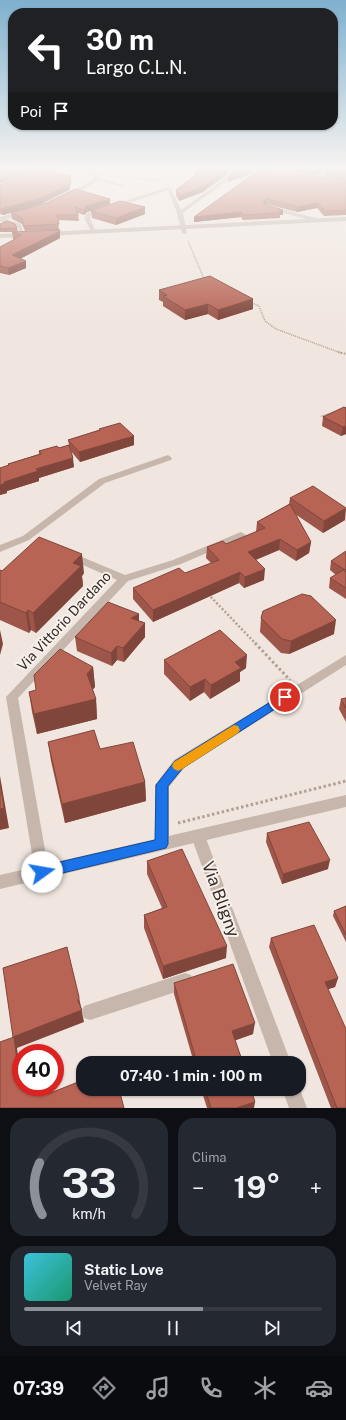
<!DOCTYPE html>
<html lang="it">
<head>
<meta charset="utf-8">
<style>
  :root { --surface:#171b24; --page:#242831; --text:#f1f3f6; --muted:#9ea1a6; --line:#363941; --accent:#8c9099 }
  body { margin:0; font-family:"Public Sans",sans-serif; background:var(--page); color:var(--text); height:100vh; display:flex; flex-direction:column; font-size:15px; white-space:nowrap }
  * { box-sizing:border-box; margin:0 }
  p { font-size:13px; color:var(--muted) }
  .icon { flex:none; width:22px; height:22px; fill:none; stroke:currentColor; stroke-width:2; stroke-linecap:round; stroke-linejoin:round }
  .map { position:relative; height:1108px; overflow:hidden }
  .side { display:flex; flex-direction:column; gap:10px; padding:10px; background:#0d0f14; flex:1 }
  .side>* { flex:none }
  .hud { position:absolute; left:8px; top:8px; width:330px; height:122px; border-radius:16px; box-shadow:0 1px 3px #0004; background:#202124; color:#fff; overflow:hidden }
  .speed { position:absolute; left:12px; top:1044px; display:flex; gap:8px; font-size:20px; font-weight:700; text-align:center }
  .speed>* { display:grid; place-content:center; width:52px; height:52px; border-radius:50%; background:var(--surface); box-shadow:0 1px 3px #0004; line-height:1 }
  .speed .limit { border:6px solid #d22; background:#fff; color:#111 }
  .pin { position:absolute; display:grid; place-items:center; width:34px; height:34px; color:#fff; margin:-17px; border:2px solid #fff; border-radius:50%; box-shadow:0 1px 4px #0007 }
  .me { position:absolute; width:44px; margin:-22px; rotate:77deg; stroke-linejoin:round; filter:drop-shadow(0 0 3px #0008) }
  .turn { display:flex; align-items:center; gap:14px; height:84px; padding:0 12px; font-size:18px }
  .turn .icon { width:52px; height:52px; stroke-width:2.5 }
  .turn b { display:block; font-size:28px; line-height:34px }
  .then { display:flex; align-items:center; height:38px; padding:0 12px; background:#0003; gap:8px; font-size:15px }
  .big { font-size:30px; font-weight:700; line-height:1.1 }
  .side .tile { flex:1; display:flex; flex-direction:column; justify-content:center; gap:6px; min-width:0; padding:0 14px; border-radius:16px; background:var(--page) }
  .side .dial { align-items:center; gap:0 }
  .dial svg { height:104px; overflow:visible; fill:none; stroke:var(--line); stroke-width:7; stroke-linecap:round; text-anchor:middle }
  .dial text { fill:var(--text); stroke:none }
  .song { display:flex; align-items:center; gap:12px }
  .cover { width:48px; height:48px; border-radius:6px; background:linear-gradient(135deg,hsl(190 70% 55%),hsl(160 70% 35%)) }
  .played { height:4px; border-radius:2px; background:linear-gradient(90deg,var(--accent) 60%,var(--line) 60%) }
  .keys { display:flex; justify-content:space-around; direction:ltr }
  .heat { display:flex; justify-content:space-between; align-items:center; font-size:22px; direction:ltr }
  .side .tiles { flex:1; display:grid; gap:10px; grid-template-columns:1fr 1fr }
  .tile:last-child { grid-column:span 2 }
  .trip { position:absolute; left:76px; top:1056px; width:230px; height:40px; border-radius:16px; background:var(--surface); box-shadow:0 1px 3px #0004; font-weight:700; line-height:40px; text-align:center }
  .tabs { display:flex; height:64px; justify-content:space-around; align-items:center; background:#090b0e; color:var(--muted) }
  .tabs .icon { width:28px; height:28px }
  .tabs .selected { color:var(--accent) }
  .tabs b { font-size:18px; color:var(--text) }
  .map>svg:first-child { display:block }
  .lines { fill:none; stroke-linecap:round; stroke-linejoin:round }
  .path-far3 { stroke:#b2a096; stroke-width:1.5; stroke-dasharray:1 1; stroke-linecap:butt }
  .path-far2 { stroke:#b2a096; stroke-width:2; stroke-dasharray:1.5 1.5; stroke-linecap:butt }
  .path-far1 { stroke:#b2a096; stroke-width:2.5; stroke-dasharray:2 2; stroke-linecap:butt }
  .path { stroke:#b2a096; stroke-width:3; stroke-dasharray:2.5 2.5; stroke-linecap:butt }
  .minor { fill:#c6b6ac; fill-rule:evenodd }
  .tertiary { fill:#c6b6ac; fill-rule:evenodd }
  .wall { fill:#9d5649 }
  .shaded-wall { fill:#80463c }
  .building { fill:#b76455; stroke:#80463c }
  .route { fill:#1a73e8; stroke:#114b97 }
  .slow { fill:#f59e0b }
  .labels { text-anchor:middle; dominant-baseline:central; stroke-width:4; stroke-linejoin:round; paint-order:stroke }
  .street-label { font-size:14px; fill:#352c2a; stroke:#f8f0ea }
  .near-street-label { font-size:17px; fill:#352c2a; stroke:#f8f0ea }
</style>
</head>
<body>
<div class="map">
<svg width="346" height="1108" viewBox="0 0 346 1108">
  <rect width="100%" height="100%" fill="#f0e6df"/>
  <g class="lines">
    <g class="path-far3">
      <polyline points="130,178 159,181"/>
      <polyline points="188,241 205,281"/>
      <polyline points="250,302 259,306 265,321 276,329 341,353"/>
    </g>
    <polyline class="path-far2" points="338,352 346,354"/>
    <polyline class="path-far1" points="208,594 256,644"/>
    <g class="path">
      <polyline points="255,643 290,680"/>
      <polyline points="178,823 346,781"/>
    </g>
    <g class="minor">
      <polygon points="74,168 81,168 97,174 100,178 126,186 124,187 99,181 68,197 64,197 64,195 95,179 93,176"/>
      <polygon points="233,168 252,168 272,172 270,173 237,169 231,178 183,213 187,234 182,233 177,213 168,190 91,215 90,218 96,233 92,233 84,218 87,213 169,187 171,188 181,210 227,176"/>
      <polygon points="329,168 335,168 320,179 316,179 316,177"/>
      <polygon points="270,206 319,219 320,220 317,222 268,209"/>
      <polygon points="25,210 27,213 6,219 21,224 25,236 21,236 17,226 0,221 0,217"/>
      <polygon points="346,407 346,412 324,418 320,416"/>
      <polygon points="168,455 172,458 171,460 105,483 29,540 0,552 0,545 23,536 99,479"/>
      <polygon points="241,532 246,535 244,537 181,564 128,581 18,698 49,872 47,877 42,879 37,877 35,872 6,697 117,580 67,558 66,556 71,553 75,554 125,575 173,560"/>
      <polygon points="346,655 346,665 184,768 169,787 169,844 167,849 162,850 157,849 155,844 155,785 174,760"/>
      <polygon points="198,830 203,832 205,836 291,1063 273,1063 191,836 193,832"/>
      <polygon points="185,973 191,975 193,981 191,987 185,989 90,1020 84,1018 82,1012 84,1006 90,1004"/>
      <polygon points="299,1087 307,1108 289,1108 282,1089 299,1089"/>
    </g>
    <g class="tertiary">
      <polygon points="346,217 346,221 46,236 43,234 46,232"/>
      <polygon points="0,234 24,233 27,235 24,237 0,238"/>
      <polygon points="346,795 346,807 0,889 0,875"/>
    </g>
  </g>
  <g class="wall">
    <polygon points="203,168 231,168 226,175 203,192 179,201 176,195 176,190 195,176 195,172"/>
    <polygon points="266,168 326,168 317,175"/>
    <polygon points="346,168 346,215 324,216 317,208 297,212 266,204 265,205 283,210 283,215 280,215 280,218 243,220 241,217 194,222 194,217 337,179 326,176 326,172"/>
    <polygon points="56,170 52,172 71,181 69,190 41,204 3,215 0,214 0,185"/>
    <polygon points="110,199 110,204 87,212 84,215 78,213 79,221 58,220 59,230 25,231 22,224 12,219 11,213"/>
    <polygon points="145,207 145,214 116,225 92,218 91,211"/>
    <polygon points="0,224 17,228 18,232 0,232"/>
    <polygon points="12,232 60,238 20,259 26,268 9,275 0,273 0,247 14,240 13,239"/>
    <polygon points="159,290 253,299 253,309 218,320 208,314 185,320 163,306 163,302 159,300"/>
    <polygon points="346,408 346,434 341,436 322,426 323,417"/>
    <polygon points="99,429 134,436 134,445 80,462 70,450 74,467 39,478 39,481 7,491 7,493 0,495 8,466 8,464 39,454 39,451 59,448 69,445 68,440 99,430"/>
    <polygon points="290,498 345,520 323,533 295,514 311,542 309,553 296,561 279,550 256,560 264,580 244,588 239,583 153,622 133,599 133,588 185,573 211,563 206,558 207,547 226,544 256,532 257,522 289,504"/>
    <polygon points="346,551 346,599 329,588 330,578 336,575 330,570 331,561"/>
    <polygon points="0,570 2,571 84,573 82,576 83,586 36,633 31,630 29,633 0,620"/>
    <polygon points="261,618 334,634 289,654 281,653 260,632"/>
    <polygon points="139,621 145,623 145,637 124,662 117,660 112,666 77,651 75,637"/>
    <polygon points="164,660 246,668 240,672 240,681 210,699 204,692 190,701 164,674"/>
    <polygon points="93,667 95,687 92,690 96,699 97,719 37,734 32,712 29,692 36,690"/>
    <polygon points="346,698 346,722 339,709 341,699"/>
    <polygon points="48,742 100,749 145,782 146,801 65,823 51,761"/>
    <polygon points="267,833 328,869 282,884 266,842"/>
    <polygon points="147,861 226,958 163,979 144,928 144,915 162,908 147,874"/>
    <polygon points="346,906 346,942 333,916 334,911"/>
    <polygon points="271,938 338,978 335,987 328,989 346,1108 331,1108 269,947"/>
    <polygon points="174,983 253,1034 235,1040 243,1063 194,1063 174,994"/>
    <polygon points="201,1089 251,1089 254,1108 207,1108"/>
  </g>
  <g class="shaded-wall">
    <polygon points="24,168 35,168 0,184 0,179"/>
    <polygon points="50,168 56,168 56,170 45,176 44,171"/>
    <polygon points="228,168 231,168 226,175 203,192 179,201 179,196"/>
    <polygon points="251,168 253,168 253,173 228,182 228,177"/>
    <polygon points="320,168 326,168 317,175 317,171"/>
    <polygon points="71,176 71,181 69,190 41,204 3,215 2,209"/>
    <polygon points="110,199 110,204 87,212 84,215 84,210 86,206"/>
    <polygon points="267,199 266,204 263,207 263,202"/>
    <polygon points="318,203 317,208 297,212 298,207"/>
    <polygon points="145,207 145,214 116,225 116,218"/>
    <polygon points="283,210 283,215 280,215 281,213 279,211"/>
    <polygon points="241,212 241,217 194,222 194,217"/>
    <polygon points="60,231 60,238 12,263 12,255"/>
    <polygon points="26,261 26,268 9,275 8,268"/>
    <polygon points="253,299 253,309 218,320 218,310"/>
    <polygon points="208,304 208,314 185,320 185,310"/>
    <polygon points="346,426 346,434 341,436 343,427"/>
    <polygon points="134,436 134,445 80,462 79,452"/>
    <polygon points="73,458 74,467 39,478 39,481 7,491 7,493 0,495 0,485 4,482 36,469"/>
    <polygon points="346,508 345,520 323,533 324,521"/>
    <polygon points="280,539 279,550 247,563 248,552"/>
    <polygon points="311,542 309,553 296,561 297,550"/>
    <polygon points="82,554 84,573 82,576 83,586 36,633 33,613 73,563"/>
    <polygon points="265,569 264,580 244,588 245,577"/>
    <polygon points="240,572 239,583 153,622 153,610"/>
    <polygon points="28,610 31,630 29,633 26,613"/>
    <polygon points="139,614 139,628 131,618"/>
    <polygon points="336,620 334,634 289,654 291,641"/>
    <polygon points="145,623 145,637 124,662 123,648"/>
    <polygon points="0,630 3,644 0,655"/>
    <polygon points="117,646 117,660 112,666 111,653"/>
    <polygon points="247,655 246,668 240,672 240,681 210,699 211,685 235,662"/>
    <polygon points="93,667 95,687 89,694 87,674"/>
    <polygon points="205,679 204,692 190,701 190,687"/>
    <polygon points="96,699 97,719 37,734 34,714"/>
    <polygon points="0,776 9,828 0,830"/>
    <polygon points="145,782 146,801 65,823 62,804"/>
    <polygon points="330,860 328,869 282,884 283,874"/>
    <polygon points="227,946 226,958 163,979 163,966"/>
    <polygon points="338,978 335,987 323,991 325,982"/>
    <polygon points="79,997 84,1022 17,1048 21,1080 19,1077 13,1037 78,1001"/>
    <polygon points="255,1023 253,1034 231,1042 232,1031"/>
    <polygon points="255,1102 254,1108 236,1108"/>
  </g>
  <g class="building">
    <polygon points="0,168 24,168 0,179"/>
    <polygon points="38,168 50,168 44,171 71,176 69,185 41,198 2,209 0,209 0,185"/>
    <polygon points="203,168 228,168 226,170 203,187 179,196 176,190 199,173 195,172"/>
    <polygon points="236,168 251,168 228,177"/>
    <polygon points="299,168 320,168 317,171"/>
    <polygon points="331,168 346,168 346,176 326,172"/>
    <polygon points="260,169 346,180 346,210 325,211 318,203 298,207 267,199 263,202 264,204 283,210 279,211 281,213 243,215 241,212 194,217"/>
    <polygon points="75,189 110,199 86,206 84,210 75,207 78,215 57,215 59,224 24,226 22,218 11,213 46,203"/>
    <polygon points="120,201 145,207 116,218 91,211"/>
    <polygon points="7,221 15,224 17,228 0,229 0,224"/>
    <polygon points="60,230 60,231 12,255 26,261 8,268 0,266 0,247 15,239 14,239 21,235 12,232"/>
    <polygon points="210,276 253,299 218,310 208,304 185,310 163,296 167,295 159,290"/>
    <polygon points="344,407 346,408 346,426 343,427 323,417"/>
    <polygon points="120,423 134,436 79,452 68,440 100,430 99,429"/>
    <polygon points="69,445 73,458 36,469 38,471 4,482 6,483 0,485 0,468 9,465 8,464 41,454 39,451 57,446 59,448"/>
    <polygon points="313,486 346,508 324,521 290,498"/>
    <polygon points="290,504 311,542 297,550 280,539 248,552 265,569 245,577 240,572 153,610 133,588 179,568 185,573 219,560 207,547 223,541 226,544 265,528 257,522"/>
    <polygon points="39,537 82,554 73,563 81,566 33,613 28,610 26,613 0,602 0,570 2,571"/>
    <polygon points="346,551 346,569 345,570 331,561"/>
    <polygon points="343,570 346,572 346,588 330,578"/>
    <polygon points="302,594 311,596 336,620 291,641 282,639 261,618 263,611"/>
    <polygon points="108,602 139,614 131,618 145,623 123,648 117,646 111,653 75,637"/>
    <polygon points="220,630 247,655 235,662 241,668 211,685 205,679 190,687 164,660"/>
    <polygon points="60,649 93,667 87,674 96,699 34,714 29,692 36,690 34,675"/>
    <polygon points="346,698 346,708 341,699"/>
    <polygon points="94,730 100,749 133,742 145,782 62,804 48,742"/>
    <polygon points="0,781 4,808 0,809"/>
    <polygon points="309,822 330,860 283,874 267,833"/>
    <polygon points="182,849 227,946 163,966 144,915 167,907 147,861"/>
    <polygon points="346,906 346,935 334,911"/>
    <polygon points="314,925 338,978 325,982 346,1029 346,1108 337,1108 271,938"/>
    <polygon points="67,947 79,997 78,1001 82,1010 13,1037 3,968"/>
    <polygon points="233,964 255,1023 232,1031 243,1063 197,1063 174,983"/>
    <polygon points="14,1037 19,1077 21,1076 21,1087 47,1087 48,1094 83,1080 83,1089 119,1089 124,1108 0,1108 0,1042"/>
    <polygon points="205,1089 251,1089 255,1102 236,1108 211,1108"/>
  </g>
  <linearGradient id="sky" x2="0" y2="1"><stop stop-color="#7fb0ce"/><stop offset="0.52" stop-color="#f8f4f1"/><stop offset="1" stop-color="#f8f4f1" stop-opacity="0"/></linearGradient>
  <rect width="346" height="324" fill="url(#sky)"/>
  <polygon class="route" points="285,693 291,697 289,700 183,768 168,786 168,844 166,848 42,878 38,877 36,872 38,868 42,866 155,840 156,785 175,761"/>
  <polygon class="slow" points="234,725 238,726 240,730 238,733 182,769 178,771 174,769 172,766 174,762"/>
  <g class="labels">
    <g class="street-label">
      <text transform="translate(64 621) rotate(-47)">Via Vittorio Dardano</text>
    </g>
    <g class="near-street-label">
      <text transform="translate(221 899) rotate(70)">Via Bligny</text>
    </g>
  </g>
</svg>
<div class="speed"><div class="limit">40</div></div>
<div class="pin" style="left:285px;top:697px;background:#d93025"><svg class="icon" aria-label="arrive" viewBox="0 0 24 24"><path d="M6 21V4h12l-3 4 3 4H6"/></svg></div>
<svg class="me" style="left:42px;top:872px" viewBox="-20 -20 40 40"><circle r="19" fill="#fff"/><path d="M0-13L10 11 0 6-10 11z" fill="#1a73e8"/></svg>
<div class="trip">07:40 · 1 min · 100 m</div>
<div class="hud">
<div class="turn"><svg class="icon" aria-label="left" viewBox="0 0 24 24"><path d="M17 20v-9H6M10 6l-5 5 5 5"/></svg><div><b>30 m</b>Largo C.L.N.</div></div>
<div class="then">Poi<svg class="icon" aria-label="arrive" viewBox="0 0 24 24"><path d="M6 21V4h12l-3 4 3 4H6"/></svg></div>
</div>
</div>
<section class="side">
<div class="tiles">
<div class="tile dial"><svg viewBox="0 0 100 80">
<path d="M14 69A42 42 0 1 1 86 69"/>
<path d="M14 69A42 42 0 0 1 12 29" stroke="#8c9099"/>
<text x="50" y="56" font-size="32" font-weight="700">33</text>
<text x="50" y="72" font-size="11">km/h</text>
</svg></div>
<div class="tile"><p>Clima</p>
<div class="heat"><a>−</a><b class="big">19°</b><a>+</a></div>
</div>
<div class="tile">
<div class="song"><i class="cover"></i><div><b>Static Love</b><p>Velvet Ray</p></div></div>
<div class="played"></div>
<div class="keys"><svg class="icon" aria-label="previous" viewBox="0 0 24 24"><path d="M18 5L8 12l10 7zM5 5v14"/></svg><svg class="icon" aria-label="pause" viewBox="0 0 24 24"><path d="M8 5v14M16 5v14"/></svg><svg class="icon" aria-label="next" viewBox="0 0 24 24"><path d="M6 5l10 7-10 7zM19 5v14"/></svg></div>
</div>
</div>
</section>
<nav class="tabs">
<b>07:39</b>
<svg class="icon selected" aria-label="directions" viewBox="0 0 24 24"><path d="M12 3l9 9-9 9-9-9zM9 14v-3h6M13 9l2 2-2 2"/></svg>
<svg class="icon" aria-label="music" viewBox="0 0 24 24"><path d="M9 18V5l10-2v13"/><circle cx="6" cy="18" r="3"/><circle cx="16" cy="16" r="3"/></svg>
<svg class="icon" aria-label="phone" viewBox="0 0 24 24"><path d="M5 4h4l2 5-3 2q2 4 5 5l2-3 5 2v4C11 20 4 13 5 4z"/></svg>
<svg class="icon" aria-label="climate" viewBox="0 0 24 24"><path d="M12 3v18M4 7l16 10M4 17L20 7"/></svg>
<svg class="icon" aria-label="car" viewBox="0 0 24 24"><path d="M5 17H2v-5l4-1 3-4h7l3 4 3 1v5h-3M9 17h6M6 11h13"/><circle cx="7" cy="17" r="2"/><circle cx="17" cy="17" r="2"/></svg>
</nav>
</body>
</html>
